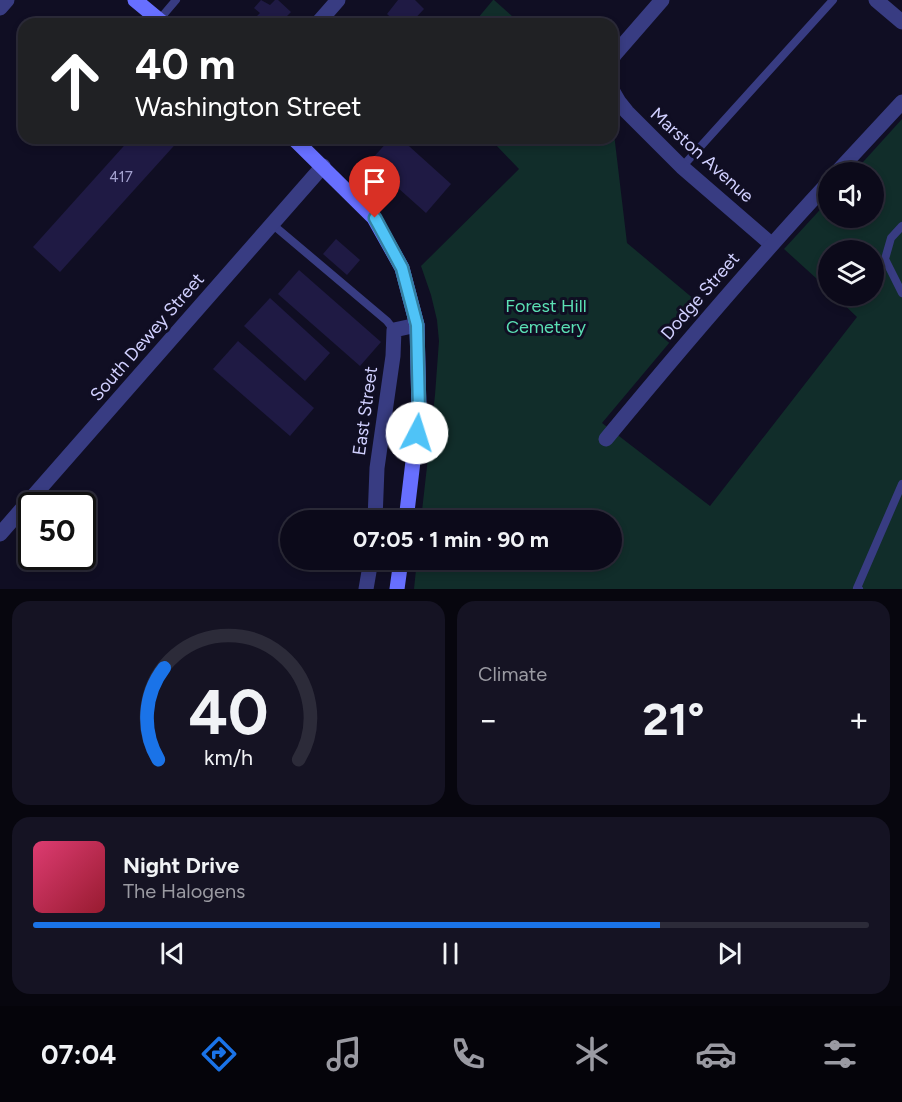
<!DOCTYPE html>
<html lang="en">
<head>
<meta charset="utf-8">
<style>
  :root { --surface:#0c0a1a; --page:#151323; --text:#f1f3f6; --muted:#9a9aa2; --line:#2c2b39; --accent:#1a73e8 }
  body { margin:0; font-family:Figtree,sans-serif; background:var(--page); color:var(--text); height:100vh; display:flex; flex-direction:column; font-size:22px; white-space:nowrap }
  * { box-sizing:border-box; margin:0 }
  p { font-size:20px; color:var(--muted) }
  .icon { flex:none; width:33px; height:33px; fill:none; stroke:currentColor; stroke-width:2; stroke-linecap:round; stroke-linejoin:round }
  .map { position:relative; height:589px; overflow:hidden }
  .side { display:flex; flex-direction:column; gap:12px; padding:12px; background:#07060e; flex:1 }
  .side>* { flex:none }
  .hud { position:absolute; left:18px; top:18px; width:600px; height:126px; border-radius:18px; box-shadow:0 3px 9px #0003,0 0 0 2px var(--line); background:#202124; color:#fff; overflow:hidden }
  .tools { position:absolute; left:818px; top:162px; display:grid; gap:12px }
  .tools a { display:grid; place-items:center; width:66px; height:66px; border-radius:50%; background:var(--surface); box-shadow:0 3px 9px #0003,0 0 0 2px var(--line); font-size:30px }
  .speed { position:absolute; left:18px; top:492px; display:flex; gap:12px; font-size:30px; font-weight:700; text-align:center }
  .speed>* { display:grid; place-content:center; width:78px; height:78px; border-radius:50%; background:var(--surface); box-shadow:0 3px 9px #0003,0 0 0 2px var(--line); line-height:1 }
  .speed .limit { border:3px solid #111; border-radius:9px; background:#fff; color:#111 }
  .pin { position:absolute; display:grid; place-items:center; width:51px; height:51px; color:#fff; margin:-62px -26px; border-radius:50% 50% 50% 0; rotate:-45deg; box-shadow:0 0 6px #0007 }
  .pin .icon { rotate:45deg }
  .me { position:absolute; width:66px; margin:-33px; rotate:5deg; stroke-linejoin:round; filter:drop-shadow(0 0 4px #0008) }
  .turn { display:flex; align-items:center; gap:21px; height:126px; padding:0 18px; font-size:27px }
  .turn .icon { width:78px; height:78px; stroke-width:2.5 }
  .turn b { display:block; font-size:42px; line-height:51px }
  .big { font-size:45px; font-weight:700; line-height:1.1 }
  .side .tile { flex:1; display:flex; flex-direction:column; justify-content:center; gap:9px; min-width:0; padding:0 21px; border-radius:18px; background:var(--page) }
  .side .dial { align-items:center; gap:0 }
  .dial svg { height:156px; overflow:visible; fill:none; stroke:var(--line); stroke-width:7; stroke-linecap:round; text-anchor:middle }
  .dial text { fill:var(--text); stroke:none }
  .song { display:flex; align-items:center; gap:18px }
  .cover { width:72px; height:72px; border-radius:9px; background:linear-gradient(135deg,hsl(340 70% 55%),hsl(350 70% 35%)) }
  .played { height:6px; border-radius:3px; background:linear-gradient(90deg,var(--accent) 75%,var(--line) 75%) }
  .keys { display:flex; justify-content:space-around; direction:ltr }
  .heat { display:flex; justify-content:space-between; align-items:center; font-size:33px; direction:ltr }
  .side .tiles { flex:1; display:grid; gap:12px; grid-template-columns:1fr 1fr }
  .tile:last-child { grid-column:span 2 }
  .trip { position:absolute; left:280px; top:510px; width:342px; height:60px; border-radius:30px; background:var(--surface); box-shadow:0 3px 9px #0003,0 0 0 2px var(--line); font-weight:700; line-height:60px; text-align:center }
  .dock { display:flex; height:96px; justify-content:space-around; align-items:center; background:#05040a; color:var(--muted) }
  .dock .icon { width:42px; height:42px }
  .dock .selected { color:var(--accent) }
  .dock b { font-size:27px; color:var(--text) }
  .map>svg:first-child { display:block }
  .green { fill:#112d2a }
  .building { fill:#1f1a44 }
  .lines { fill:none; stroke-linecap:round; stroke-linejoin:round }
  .lane { stroke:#383c82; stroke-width:8 }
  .street { stroke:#383c82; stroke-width:15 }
  .secondary { stroke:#676fff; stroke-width:15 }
  .route-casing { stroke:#337fa1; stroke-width:15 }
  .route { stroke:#4fc3f7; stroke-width:10 }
  .labels { text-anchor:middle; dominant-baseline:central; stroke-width:6; stroke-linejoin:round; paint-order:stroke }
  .number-label { font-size:15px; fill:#a4a2d0 }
  .street-label { font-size:18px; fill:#d1d0ff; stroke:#100e23 }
  .park-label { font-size:18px; fill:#5be0b4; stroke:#100e23 }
</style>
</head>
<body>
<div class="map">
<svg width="902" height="589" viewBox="0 0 902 589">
  <rect width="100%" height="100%" fill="#100e23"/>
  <g class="green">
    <polygon points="493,0 494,0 521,24 473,24"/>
    <polygon points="612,117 627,243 701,305 602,423 710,506 857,317 835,296 873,296 873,250 828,250 828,289 784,249 828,201 828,218 873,218 873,172 854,172 902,119 902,589 414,589 417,560 612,560 612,520 421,520 435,395 439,341 437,320 431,295 421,266 519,169 495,144 500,138 612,138"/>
  </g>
  <g class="building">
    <polygon points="261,0 270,5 275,0 278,0 291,12 279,24 265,24 257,16 260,13 254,8"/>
    <polygon points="398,0 415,0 424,9 410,24 398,24 387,14"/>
    <polygon points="131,138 181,138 60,272 33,247"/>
    <polygon points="391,138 400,138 451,184 426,213 369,162"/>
    <polygon points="336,239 360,260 347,275 323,254"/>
    <polygon points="299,270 381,342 360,366 278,294"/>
    <polygon points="270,298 330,353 305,381 244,326"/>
    <polygon points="238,341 314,408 290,436 213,369"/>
  </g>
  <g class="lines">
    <g class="lane">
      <polyline points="159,20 176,0"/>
      <polyline points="682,167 833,0"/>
      <polyline points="272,224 387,321 394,330"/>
      <polyline points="902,226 891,238 885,259 902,293"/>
      <polyline points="859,589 857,588 902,484"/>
    </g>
    <g class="street">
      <polyline points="876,0 902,22"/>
      <polyline points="0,8 7,0"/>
      <polyline points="317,24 338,0"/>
      <polyline points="612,59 615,54 662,0"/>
      <polyline points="612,90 619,102 627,112 682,167 771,244"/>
      <polyline points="837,172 902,102"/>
      <path d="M606,439c72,-87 145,-173 222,-256"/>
      <polyline points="375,520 377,468 393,356 394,330 417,325"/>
      <polyline points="0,534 323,166"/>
      <polyline points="366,589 371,560"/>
    </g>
    <g class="secondary">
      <polyline points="135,0 164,24"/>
      <polyline points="293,138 374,218 402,268 417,325 419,411 406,520"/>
      <polyline points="397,589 401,560"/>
    </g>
  </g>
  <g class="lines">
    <defs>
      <polyline id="route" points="375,218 402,268 417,325 419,411 417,433"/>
    </defs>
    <use href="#route" class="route-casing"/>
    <use href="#route" class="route"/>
  </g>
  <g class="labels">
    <g class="number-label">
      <text x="121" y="177">417</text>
    </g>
    <g class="street-label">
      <text transform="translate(702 155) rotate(42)">Marston Avenue</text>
      <text transform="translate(700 296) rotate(-49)">Dodge Street</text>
      <text transform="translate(147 337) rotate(-49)">South Dewey Street</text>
      <text transform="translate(365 411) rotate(-82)">East Street</text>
    </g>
    <g class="park-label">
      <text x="546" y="306">Forest Hill<tspan x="546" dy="21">Cemetery</tspan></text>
    </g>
  </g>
</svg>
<div class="tools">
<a><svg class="icon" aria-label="sound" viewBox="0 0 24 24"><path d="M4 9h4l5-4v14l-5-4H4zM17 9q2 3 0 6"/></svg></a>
<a><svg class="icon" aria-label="layers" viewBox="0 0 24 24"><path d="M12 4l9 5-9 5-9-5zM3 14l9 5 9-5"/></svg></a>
</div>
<div class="speed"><div class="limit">50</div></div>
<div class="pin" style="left:375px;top:218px;background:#d93025"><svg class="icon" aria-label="arrive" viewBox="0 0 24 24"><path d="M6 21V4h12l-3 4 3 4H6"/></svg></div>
<svg class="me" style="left:417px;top:433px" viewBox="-20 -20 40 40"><circle r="19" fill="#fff"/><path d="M0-13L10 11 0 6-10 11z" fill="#4fc3f7"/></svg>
<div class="trip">07:05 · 1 min · 90 m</div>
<div class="hud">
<div class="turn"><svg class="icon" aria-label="ahead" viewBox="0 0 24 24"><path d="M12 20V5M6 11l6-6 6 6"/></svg><div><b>40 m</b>Washington Street</div></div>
</div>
</div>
<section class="side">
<div class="tiles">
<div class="tile dial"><svg viewBox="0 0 100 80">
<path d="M14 69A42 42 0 1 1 86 69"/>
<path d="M14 69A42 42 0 0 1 17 22" stroke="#1a73e8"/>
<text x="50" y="56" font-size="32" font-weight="700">40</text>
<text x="50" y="72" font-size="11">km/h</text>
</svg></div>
<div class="tile"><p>Climate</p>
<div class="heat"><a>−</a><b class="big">21°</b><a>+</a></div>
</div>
<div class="tile">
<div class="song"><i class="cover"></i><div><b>Night Drive</b><p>The Halogens</p></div></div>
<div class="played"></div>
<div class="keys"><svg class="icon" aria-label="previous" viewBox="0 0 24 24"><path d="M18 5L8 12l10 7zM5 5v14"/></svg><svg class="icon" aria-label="pause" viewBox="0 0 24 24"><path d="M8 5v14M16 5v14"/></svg><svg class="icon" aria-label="next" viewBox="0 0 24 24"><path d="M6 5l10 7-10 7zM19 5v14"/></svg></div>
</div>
</div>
</section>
<nav class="dock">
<b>07:04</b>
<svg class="icon selected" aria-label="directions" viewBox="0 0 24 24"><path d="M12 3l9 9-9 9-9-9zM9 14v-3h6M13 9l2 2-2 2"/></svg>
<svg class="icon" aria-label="music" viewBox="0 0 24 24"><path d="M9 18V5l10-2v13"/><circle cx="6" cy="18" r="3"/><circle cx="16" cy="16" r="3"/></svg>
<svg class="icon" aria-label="phone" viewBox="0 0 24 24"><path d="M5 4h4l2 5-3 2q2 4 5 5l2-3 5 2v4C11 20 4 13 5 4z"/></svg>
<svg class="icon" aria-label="climate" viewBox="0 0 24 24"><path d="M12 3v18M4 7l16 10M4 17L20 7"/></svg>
<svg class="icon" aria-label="car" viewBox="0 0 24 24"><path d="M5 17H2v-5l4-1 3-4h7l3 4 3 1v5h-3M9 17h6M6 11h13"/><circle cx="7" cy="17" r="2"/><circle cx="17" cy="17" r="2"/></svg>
<svg class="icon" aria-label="filters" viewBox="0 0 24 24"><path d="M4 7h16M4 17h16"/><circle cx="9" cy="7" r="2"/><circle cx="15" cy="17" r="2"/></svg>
</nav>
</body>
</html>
